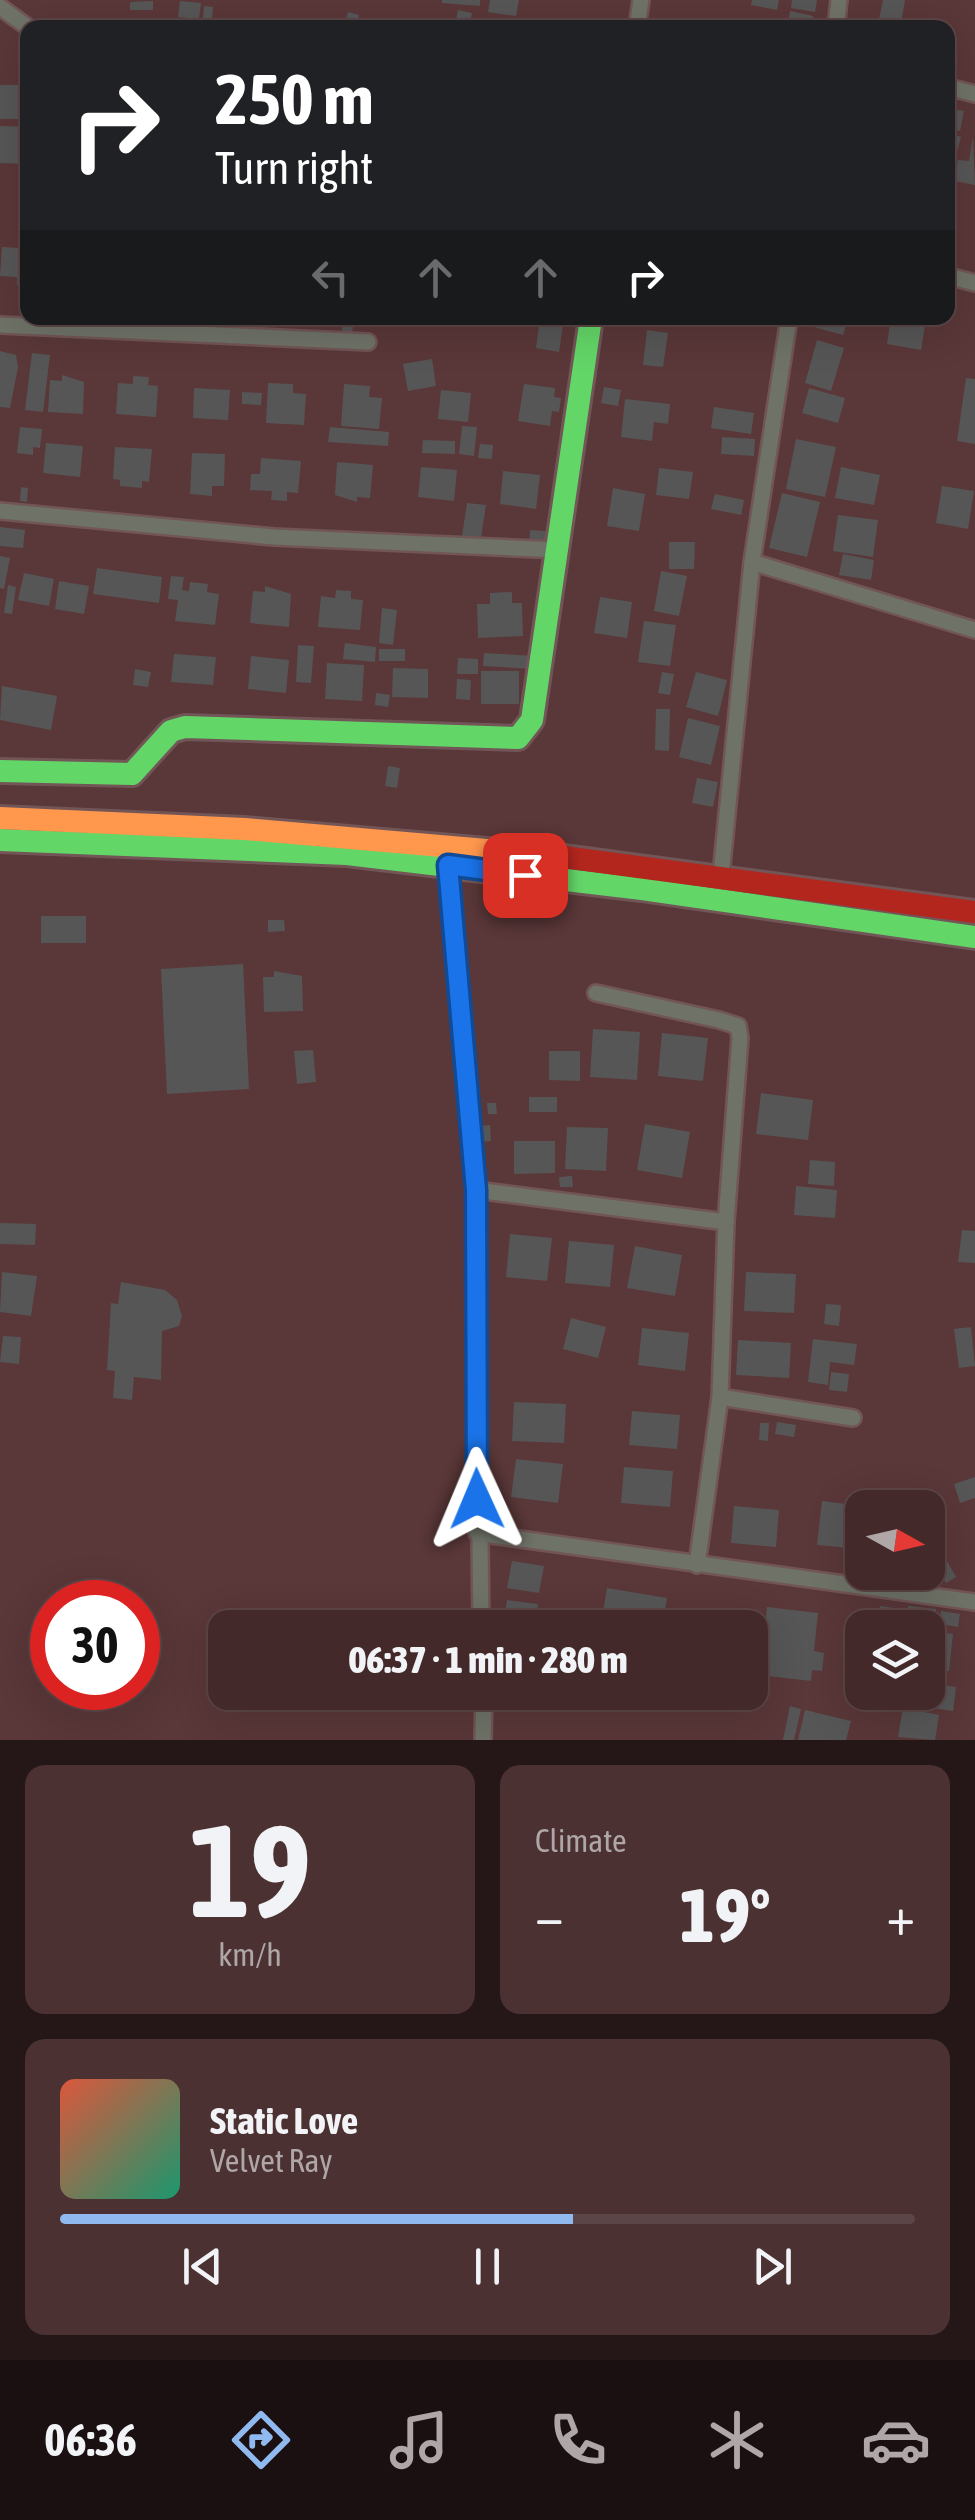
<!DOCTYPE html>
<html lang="en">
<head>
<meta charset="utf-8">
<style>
  :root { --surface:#44292a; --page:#4b3132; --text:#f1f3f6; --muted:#afa6a8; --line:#5c4547; --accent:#90b9f0 }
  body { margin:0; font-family:"Asap Condensed",sans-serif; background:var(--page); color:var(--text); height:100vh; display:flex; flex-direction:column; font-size:38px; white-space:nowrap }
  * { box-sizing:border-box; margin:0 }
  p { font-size:32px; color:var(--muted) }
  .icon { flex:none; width:55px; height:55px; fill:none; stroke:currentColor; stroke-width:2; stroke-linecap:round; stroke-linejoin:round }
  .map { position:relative; height:1740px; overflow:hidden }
  .panel { display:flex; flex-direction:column; gap:25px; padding:25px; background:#251717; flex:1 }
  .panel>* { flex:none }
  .top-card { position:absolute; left:20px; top:20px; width:935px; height:305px; border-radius:20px; box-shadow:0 10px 40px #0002,0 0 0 2px var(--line); background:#202124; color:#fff; overflow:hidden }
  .needle { width:65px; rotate:98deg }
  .controls { position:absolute; left:845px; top:1490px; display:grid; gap:20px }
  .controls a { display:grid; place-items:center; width:100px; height:100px; border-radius:20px; background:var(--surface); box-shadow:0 10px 40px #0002,0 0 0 2px var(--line); font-size:50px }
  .speed { position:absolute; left:30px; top:1580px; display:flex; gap:20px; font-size:50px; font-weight:700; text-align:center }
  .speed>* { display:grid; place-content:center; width:130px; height:130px; border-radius:50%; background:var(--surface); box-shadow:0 10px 40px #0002,0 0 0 2px var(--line); line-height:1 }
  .speed .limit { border:15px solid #d22; background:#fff; color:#111 }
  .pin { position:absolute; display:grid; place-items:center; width:85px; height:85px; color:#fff; margin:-42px; border-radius:20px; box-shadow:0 5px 15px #0006 }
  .me { position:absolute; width:110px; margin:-55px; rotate:359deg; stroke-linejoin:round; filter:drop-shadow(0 0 8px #0008) }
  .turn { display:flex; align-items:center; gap:35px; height:210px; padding:0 30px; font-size:45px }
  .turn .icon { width:130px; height:130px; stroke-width:2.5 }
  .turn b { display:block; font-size:70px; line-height:85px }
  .lanes { display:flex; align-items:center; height:95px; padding:0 30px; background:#0003; justify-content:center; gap:50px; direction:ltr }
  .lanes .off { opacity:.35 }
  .big { font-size:75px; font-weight:800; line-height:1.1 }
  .panel .tile { flex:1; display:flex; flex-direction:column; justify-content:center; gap:15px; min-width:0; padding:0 35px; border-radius:20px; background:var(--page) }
  .panel .dial { align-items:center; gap:0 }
  .dial b { font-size:130px; line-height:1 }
  .song { display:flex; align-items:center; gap:30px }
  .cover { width:120px; height:120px; border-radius:15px; background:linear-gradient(135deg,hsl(10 70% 55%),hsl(160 70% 35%)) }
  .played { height:10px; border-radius:5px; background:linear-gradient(90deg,var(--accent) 60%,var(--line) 60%) }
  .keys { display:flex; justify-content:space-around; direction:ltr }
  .heat { display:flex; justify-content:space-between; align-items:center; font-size:55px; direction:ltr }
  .panel .tiles { flex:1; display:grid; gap:25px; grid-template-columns:1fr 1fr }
  .tile:last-child { grid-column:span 2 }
  .trip { position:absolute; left:208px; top:1610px; width:560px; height:100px; border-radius:20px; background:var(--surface); box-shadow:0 10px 40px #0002,0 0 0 2px var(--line); font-weight:800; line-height:100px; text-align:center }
  .tabs { display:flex; height:160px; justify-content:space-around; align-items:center; background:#1b1011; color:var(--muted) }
  .tabs .icon { width:70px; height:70px }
  .tabs .current { color:var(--accent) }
  .tabs b { font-size:45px; color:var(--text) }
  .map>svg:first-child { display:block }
  .building { fill:#575656 }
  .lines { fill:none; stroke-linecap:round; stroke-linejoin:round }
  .street-casing { stroke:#725556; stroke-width:20 }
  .fast-casing { stroke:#725556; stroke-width:28 }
  .slow-casing { stroke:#725556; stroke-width:28 }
  .jam-casing { stroke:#725556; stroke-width:28 }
  .street { stroke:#6e7267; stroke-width:15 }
  .fast { stroke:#63d668; stroke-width:22 }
  .slow { stroke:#ff974d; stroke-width:22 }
  .jam { stroke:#b3261e; stroke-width:22 }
  .route-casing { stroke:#114b97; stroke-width:25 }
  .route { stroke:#1a73e8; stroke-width:18 }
</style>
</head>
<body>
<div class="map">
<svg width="975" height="1740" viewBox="0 0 975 1740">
  <rect width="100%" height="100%" fill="#5a3738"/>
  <g class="building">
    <polygon points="442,0 480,0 480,6 442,3"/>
    <polygon points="490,0 519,0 516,16 488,12"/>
    <polygon points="752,0 779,0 777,10 751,5"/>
    <polygon points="792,0 817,0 815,12 791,8"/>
    <polygon points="883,0 905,0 900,28 878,24"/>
    <polygon points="153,1 153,10 130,10 130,2"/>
    <polygon points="180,1 201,3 199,19 178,17"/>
    <polygon points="204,6 213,7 212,21 257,28 202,28"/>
    <polygon points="458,10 472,13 469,28 455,25"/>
    <polygon points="790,11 813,16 810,28 787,28"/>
    <polygon points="348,12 359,15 356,28 344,28"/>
    <polygon points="143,18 182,21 182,28 142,28"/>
    <polygon points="519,19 561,24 561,28 518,28"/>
    <polygon points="120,20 133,21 133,28 119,28"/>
    <rect x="0" y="85" width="24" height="34"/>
    <polygon points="948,108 964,111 960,131 948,129"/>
    <polygon points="0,126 28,127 28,164 0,163"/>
    <polygon points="948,133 961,137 949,180 948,180"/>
    <polygon points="973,136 975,185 955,181 958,160 969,161"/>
    <polygon points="19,238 28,238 28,285 17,285 17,277 0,276 2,247 19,248"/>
    <polygon points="343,318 354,320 352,333 342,332"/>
    <polygon points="540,318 564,318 559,352 536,348"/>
    <polygon points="801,318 848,318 843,335 799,323"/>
    <polygon points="891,318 926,318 921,350 887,344"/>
    <polygon points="647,330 668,333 663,367 643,365"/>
    <polygon points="817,340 844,348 831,391 805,383"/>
    <polygon points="0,351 16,355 18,367 10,408 0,407"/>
    <polygon points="32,353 50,355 43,412 25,410"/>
    <polygon points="432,359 436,386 408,391 403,364"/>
    <polygon points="62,375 84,382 83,414 48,412 50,380 62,381"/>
    <polygon points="133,376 149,377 148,385 158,386 156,417 116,414 118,383 133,384"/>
    <polygon points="966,378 975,379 975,444 957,441"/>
    <polygon points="268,383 293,384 293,393 306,394 304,425 266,423"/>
    <polygon points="344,384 370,386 369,397 382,398 379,429 341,426"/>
    <polygon points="524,384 555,388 554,397 561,398 559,412 552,411 550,426 518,421"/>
    <polygon points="604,387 621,390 618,406 601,403"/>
    <polygon points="194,388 230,390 228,420 193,418"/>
    <polygon points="809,388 845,398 838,423 802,413"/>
    <polygon points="441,390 471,393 468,422 438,419"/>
    <polygon points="242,392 262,393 261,405 242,404"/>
    <polygon points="625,399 670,404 668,424 654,422 652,441 621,437"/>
    <polygon points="714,407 754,413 751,434 711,428"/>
    <polygon points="462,426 477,427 474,456 459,454"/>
    <polygon points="20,427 42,429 40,448 33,447 33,455 17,453"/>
    <polygon points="330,427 389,432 388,446 328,442"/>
    <polygon points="722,437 755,439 754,456 721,454"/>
    <polygon points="796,439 836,447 825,497 786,489"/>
    <polygon points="423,440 455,441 455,454 422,453"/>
    <polygon points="46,443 83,446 80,477 43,473"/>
    <polygon points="480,444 493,445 492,459 478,458"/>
    <polygon points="115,447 152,449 149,482 142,481 142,488 120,486 120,480 113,479"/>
    <polygon points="192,453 225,454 224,486 212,486 212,496 190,494"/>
    <polygon points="261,458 301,461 298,493 287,492 287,501 271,500 272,491 250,490 251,474 260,474"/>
    <polygon points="337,462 373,465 370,498 357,497 357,502 335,495"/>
    <polygon points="421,467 457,470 454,501 418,497"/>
    <polygon points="841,467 880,475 874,505 835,498"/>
    <polygon points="659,468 693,472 689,499 656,495"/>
    <polygon points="503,471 540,475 536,509 500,504"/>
    <polygon points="942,486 974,491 968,529 936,523"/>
    <polygon points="21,487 28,488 27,502 20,501"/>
    <polygon points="613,488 645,494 639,531 607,526"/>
    <polygon points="782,493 820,502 807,557 769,548"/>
    <polygon points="715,494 744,500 741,515 711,509"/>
    <polygon points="467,503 486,505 481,538 462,536"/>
    <polygon points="838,515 878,520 873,557 833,551"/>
    <polygon points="0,527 25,530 23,548 0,546"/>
    <polygon points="530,530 559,532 558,547 529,545"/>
    <polygon points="669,542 695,542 694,569 669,569"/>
    <polygon points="843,554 874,560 871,580 839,575"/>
    <polygon points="0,556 10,558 4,589 0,588"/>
    <polygon points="97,568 162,577 159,603 93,594"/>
    <polygon points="661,571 687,576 679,616 654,611"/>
    <polygon points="24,573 54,579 49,606 18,600"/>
    <polygon points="171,576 184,577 182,590 189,591 190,582 208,584 207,592 219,594 215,625 175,621 178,600 168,599"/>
    <polygon points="59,581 89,586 84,614 55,609"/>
    <polygon points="8,585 16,587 12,614 4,613"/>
    <polygon points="265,586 291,594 289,627 250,623 253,591 265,592"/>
    <polygon points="336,590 351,591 351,599 363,600 360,630 318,627 321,596 335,598"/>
    <polygon points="512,592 512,603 522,603 523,636 478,638 477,604 490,604 490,593"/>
    <polygon points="600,597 632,602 627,638 594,633"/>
    <polygon points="382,608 397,610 393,645 379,643"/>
    <polygon points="644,621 676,625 670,666 638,662"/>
    <polygon points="345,643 376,647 375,662 343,659"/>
    <polygon points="298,645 314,646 311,683 296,682"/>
    <rect x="379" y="649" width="26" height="12"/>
    <polygon points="484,653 535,656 534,669 483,666"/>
    <polygon points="174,654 216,657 213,685 171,682"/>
    <polygon points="251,656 289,660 286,693 248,689"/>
    <polygon points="458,658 478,659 478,674 457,674"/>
    <polygon points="327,663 364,665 362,701 325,699"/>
    <polygon points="393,668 428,669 428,698 392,697"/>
    <polygon points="135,669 151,672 148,687 133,685"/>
    <rect x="481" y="671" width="38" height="33"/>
    <polygon points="662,672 674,674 670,695 658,693"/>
    <polygon points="696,672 727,680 718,716 686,707"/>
    <polygon points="457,679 471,680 470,700 456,699"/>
    <polygon points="2,686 57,696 51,730 0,720"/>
    <polygon points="376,693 390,695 388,707 375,705"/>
    <polygon points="656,709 670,709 669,751 655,750"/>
    <polygon points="688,718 720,726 711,765 679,757"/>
    <polygon points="388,766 400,768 397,788 385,786"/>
    <polygon points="697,778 718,782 713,807 692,803"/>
    <rect x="41" y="916" width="45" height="27"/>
    <polygon points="268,920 284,920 285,931 268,932"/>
    <polygon points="243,964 249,1089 167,1094 161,969"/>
    <polygon points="274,971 302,976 303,1011 264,1012 263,977 274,977"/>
    <polygon points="593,1029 640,1032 637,1080 590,1077"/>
    <polygon points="662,1033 708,1038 703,1081 658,1076"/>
    <polygon points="313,1050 316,1082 297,1084 294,1051"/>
    <polygon points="549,1051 580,1051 580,1081 549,1080"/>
    <polygon points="761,1093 813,1100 808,1140 756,1134"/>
    <rect x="529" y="1097" width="28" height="15"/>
    <polygon points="487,1103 496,1103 497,1114 488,1114"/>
    <polygon points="645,1124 690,1132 682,1178 637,1170"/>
    <polygon points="490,1125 491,1141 483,1142 481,1126"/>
    <polygon points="567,1127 608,1128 606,1171 565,1169"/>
    <polygon points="514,1141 555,1141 555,1173 514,1174"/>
    <polygon points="810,1160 835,1162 834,1186 808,1184"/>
    <polygon points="572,1176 573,1187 560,1187 559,1177"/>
    <polygon points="796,1186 837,1190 835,1218 794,1215"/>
    <polygon points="0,1223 36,1224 35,1245 0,1244"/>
    <polygon points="962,1230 975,1231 975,1263 958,1262"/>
    <polygon points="510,1234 552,1238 547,1281 506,1277"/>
    <polygon points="569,1241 614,1245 610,1287 565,1283"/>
    <polygon points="635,1246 682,1255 675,1296 627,1288"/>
    <polygon points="2,1272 37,1276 31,1316 0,1312"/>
    <polygon points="746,1272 796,1274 794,1313 744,1311"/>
    <polygon points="121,1282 165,1290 177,1300 182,1316 179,1326 162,1331 161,1380 134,1377 132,1400 113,1398 115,1371 107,1370 111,1303 118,1304"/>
    <polygon points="826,1304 841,1305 839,1326 824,1324"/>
    <polygon points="571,1318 606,1327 598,1358 563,1349"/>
    <polygon points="971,1327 975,1366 959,1368 954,1329"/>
    <polygon points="642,1328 689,1333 685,1371 638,1365"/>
    <polygon points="3,1336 21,1337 19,1364 0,1362"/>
    <polygon points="813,1339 857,1344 854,1365 830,1362 828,1385 808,1382"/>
    <polygon points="738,1340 791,1343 789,1378 736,1375"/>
    <polygon points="831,1372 849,1374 847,1392 829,1390"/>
    <polygon points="514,1402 566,1404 564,1443 512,1441"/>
    <polygon points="632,1411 680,1415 677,1449 629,1445"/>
    <polygon points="777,1422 796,1425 794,1437 775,1434"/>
    <polygon points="760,1423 769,1423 768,1441 759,1440"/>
    <polygon points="516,1459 563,1464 558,1503 511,1497"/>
    <polygon points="624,1467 673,1471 670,1507 621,1503"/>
    <polygon points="975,1477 975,1498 960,1503 954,1484"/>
    <polygon points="822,1501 862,1506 860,1549 817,1545"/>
    <polygon points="734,1506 779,1510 776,1547 731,1543"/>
    <polygon points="932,1535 956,1577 946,1583 928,1551 928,1537"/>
    <polygon points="512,1561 544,1566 539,1593 507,1588"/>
    <polygon points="911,1576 933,1577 933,1592 910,1591"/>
    <polygon points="607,1588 667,1598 662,1628 602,1618"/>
    <polygon points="507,1600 538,1604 535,1628 503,1628"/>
    <polygon points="880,1606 900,1609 899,1622 878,1620"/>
    <polygon points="908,1606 936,1609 935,1622 907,1620"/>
    <polygon points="767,1607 818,1613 814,1651 824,1653 822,1671 812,1670 811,1681 760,1675 762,1661 754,1661 756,1644 763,1645"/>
    <polygon points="941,1611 960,1614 958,1627 940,1624"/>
    <polygon points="858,1613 870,1614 869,1628 862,1628 862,1648 851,1647 853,1623 858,1624"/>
    <polygon points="540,1616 576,1623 575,1628 538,1628"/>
    <polygon points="928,1631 953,1634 949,1671 928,1668"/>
    <polygon points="928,1683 956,1687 953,1711 899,1703 900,1692 928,1692"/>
    <polygon points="597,1692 620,1692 620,1702 597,1701"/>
    <polygon points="790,1706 801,1709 794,1740 783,1740"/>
    <polygon points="903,1708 939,1715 935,1740 898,1737"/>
    <polygon points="805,1710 851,1721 846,1740 798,1740"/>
  </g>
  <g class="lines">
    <defs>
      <g id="street">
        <polyline points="0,7 29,28"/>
        <polyline points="637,28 641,0"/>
        <polyline points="836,28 839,0"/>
        <polyline points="948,87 975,94"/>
        <polyline points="948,276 975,283"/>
        <polyline points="0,325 368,342"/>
        <polyline points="0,511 274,537 560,550"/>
        <polyline points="752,562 975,630"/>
        <polyline points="447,865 476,1190 481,1628"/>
        <polyline points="721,875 752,562 789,318"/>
        <polyline points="596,993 719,1020 738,1026 740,1038 726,1222 720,1397 697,1565"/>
        <polyline points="476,1190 726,1222"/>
        <polyline points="720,1397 853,1418"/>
        <polyline points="477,1533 975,1602"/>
        <polyline points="483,1740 484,1692"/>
      </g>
      <g id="fast">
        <polyline points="0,771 132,774 171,731 185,727 518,738 532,720 591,318"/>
        <polyline points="0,840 347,854 642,889 975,937"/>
      </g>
      <polyline id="slow" points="0,818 245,829 556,856"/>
      <polyline id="jam" points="556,856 975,912"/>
    </defs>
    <use href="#street" class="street-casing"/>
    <use href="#fast" class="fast-casing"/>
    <use href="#slow" class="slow-casing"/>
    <use href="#jam" class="jam-casing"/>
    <use href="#street" class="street"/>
    <use href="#fast" class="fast"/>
    <use href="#slow" class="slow"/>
    <use href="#jam" class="jam"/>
  </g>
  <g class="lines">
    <defs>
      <polyline id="route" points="477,1499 476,1190 448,865 525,875"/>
    </defs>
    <use href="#route" class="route-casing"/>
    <use href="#route" class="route"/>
  </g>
</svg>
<div class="controls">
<a><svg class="needle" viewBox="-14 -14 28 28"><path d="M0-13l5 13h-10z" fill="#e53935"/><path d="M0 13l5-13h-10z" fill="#afa6a8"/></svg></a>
<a><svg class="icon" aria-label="layers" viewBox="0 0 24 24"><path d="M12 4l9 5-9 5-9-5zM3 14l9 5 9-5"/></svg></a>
</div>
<div class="speed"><div class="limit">30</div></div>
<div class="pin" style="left:525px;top:875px;background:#d93025"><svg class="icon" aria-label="arrive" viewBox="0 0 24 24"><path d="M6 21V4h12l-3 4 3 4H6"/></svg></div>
<svg class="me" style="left:477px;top:1499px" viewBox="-20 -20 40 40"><path d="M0-17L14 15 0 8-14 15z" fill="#1a73e8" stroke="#fff" stroke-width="4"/></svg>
<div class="trip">06:37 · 1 min · 280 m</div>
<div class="top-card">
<div class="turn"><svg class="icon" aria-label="right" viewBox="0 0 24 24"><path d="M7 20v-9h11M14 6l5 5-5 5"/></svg><div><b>250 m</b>Turn right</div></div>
<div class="lanes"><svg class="icon off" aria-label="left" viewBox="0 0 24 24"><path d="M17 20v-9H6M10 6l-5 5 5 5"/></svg><svg class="icon off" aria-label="ahead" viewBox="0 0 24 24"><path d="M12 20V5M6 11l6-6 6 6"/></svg><svg class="icon off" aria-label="ahead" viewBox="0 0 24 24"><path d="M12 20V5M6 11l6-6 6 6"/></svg><svg class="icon" aria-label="right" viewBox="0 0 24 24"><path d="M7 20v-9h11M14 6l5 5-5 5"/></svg></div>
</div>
</div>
<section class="panel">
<div class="tiles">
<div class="tile dial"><b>19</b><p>km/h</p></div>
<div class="tile"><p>Climate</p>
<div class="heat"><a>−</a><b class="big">19°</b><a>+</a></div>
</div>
<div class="tile">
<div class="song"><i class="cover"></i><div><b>Static Love</b><p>Velvet Ray</p></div></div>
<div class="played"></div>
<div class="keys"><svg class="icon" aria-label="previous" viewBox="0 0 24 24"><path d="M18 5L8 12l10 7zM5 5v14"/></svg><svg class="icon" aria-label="pause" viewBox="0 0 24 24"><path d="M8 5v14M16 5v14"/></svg><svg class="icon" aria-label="next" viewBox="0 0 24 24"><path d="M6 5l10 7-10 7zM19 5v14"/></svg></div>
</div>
</div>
</section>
<nav class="tabs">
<b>06:36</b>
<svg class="icon current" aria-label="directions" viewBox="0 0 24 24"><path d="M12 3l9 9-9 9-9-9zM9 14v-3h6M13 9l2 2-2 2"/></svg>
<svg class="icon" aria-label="music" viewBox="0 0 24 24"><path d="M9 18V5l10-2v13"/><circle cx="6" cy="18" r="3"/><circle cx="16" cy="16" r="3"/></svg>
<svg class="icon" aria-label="phone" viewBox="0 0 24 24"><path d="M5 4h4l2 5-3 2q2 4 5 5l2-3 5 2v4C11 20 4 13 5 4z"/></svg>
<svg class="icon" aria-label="climate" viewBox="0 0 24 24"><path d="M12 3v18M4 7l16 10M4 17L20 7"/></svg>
<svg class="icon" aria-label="car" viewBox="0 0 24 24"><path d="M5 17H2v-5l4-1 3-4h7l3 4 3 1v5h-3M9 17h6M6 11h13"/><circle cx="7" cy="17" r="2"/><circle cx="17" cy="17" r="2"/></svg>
</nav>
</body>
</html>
